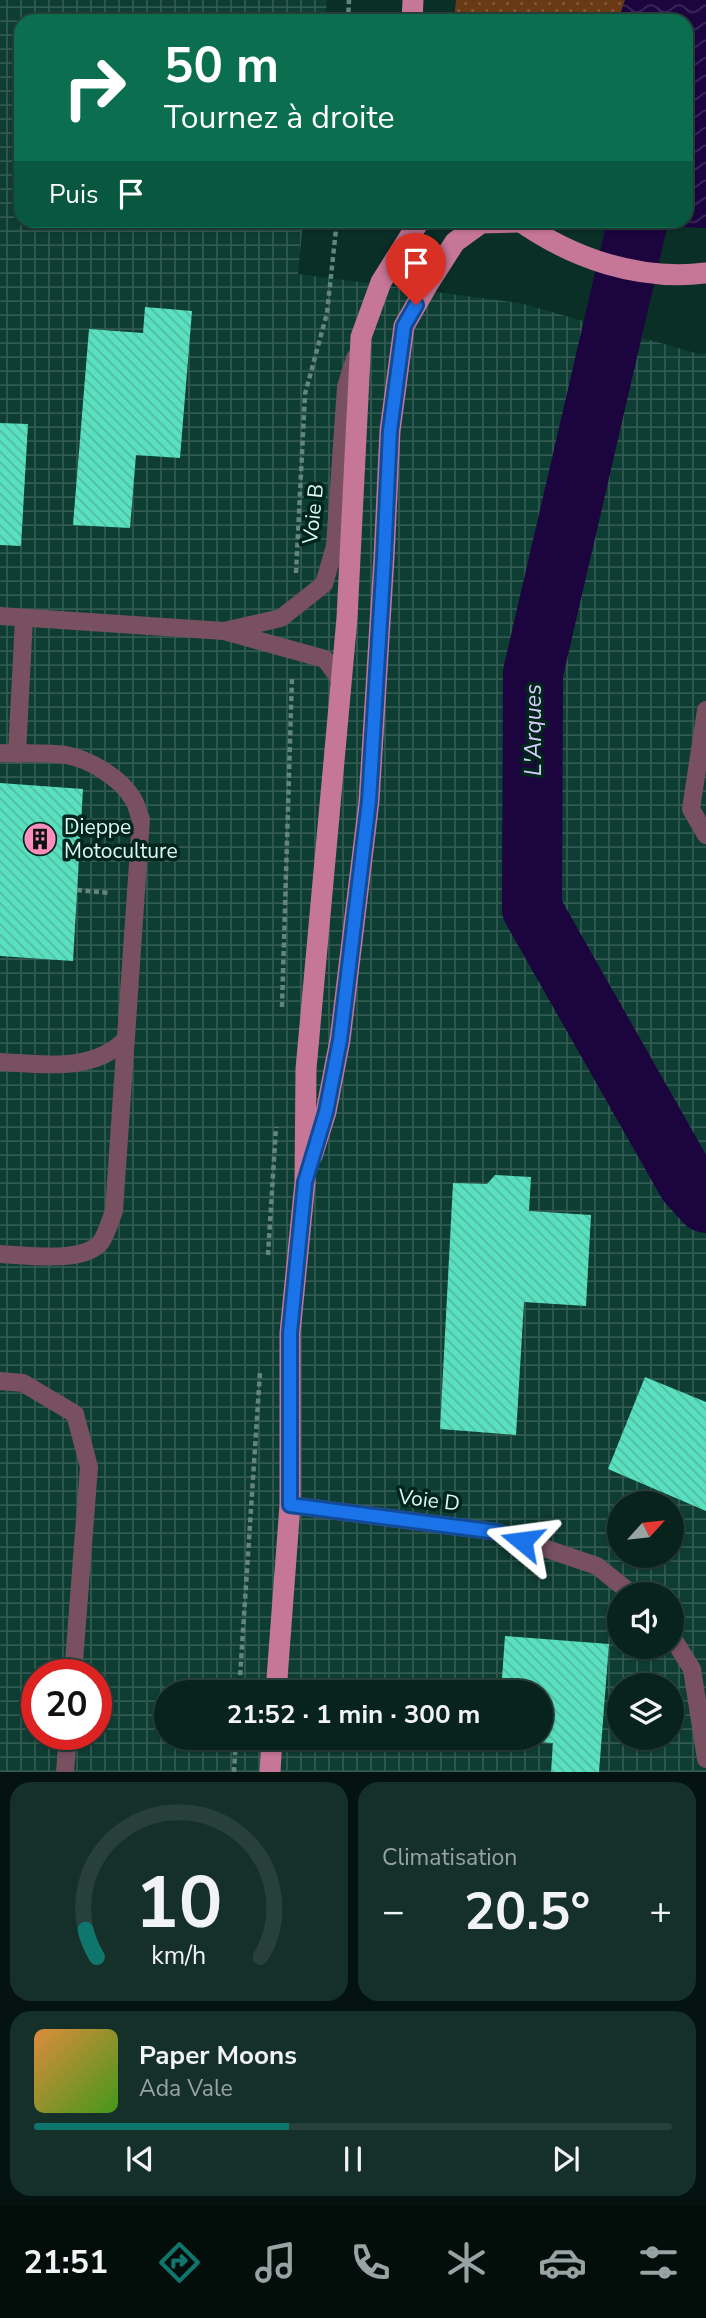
<!DOCTYPE html>
<html lang="fr">
<head>
<meta charset="utf-8">
<style>
  :root { --surface:#07231c; --page:#152f29; --text:#f1f3f6; --muted:#98a4a3; --line:#28403b; --accent:#0f766e }
  body { margin:0; font-family:"Nunito Sans",sans-serif; background:var(--page); color:var(--text); height:100vh; display:flex; flex-direction:column; font-size:26px; white-space:nowrap }
  * { box-sizing:border-box; margin:0 }
  p { font-size:23px; color:var(--muted) }
  .icon { flex:none; width:38px; height:38px; fill:none; stroke:currentColor; stroke-width:2; stroke-linecap:round; stroke-linejoin:round }
  .map { position:relative; height:1772px; overflow:hidden }
  .details { display:flex; flex-direction:column; gap:10px; padding:10px; background:#04130f; flex:1 }
  .details>* { flex:none }
  .banner { position:absolute; left:14px; top:14px; width:679px; height:214px; border-radius:21px; box-shadow:0 2px 5px #0004,0 0 0 2px var(--line); background:#0b6e4f; color:#fff; overflow:hidden }
  .needle { width:46px; rotate:63deg }
  .controls { position:absolute; left:607px; top:1491px; display:grid; gap:14px }
  .controls a { display:grid; place-items:center; width:77px; height:77px; border-radius:50%; background:var(--surface); box-shadow:0 2px 5px #0004,0 0 0 2px var(--line); font-size:35px }
  .speed { position:absolute; left:21px; top:1659px; display:flex; gap:14px; font-size:35px; font-weight:700; text-align:center }
  .speed>* { display:grid; place-content:center; width:91px; height:91px; border-radius:50%; background:var(--surface); box-shadow:0 2px 5px #0004,0 0 0 2px var(--line); line-height:1 }
  .speed .limit { border:10px solid #d22; background:#fff; color:#111 }
  .pin { position:absolute; display:grid; place-items:center; width:60px; height:60px; color:#fff; margin:-72px -30px; border-radius:50% 50% 50% 0; rotate:-45deg; box-shadow:0 0 7px #0007 }
  .pin .icon { rotate:45deg }
  .me { position:absolute; width:77px; margin:-38px; rotate:286deg; stroke-linejoin:round; filter:drop-shadow(0 0 5px #0008) }
  .turn { display:flex; align-items:center; gap:24px; height:147px; padding:0 35px; font-size:32px }
  .turn .icon { width:91px; height:91px; stroke-width:2.5 }
  .turn b { display:block; font-size:49px; line-height:60px }
  .then { display:flex; align-items:center; height:66px; padding:0 35px; background:#0003; gap:14px; font-size:26px }
  .big { font-size:52px; font-weight:700; line-height:1.1 }
  .details .tile { flex:1; display:flex; flex-direction:column; justify-content:center; gap:10px; min-width:0; padding:0 24px; border-radius:21px; background:var(--page) }
  .details .dial { align-items:center; gap:0 }
  .dial svg { height:182px; overflow:visible; fill:none; stroke:var(--line); stroke-width:7; stroke-linecap:round; text-anchor:middle }
  .dial text { fill:var(--text); stroke:none }
  .song { display:flex; align-items:center; gap:21px }
  .cover { width:84px; height:84px; border-radius:10px; background:linear-gradient(135deg,hsl(30 70% 55%),hsl(100 70% 35%)) }
  .played { height:7px; border-radius:4px; background:linear-gradient(90deg,var(--accent) 40%,var(--line) 40%) }
  .keys { display:flex; justify-content:space-around; direction:ltr }
  .heat { display:flex; justify-content:space-between; align-items:center; font-size:38px; direction:ltr }
  .details .tiles { flex:1; display:grid; gap:10px; grid-template-columns:1fr 1fr }
  .tile:last-child { grid-column:span 2 }
  .trip { position:absolute; left:154px; top:1680px; width:399px; height:70px; border-radius:35px; background:var(--surface); box-shadow:0 2px 5px #0004,0 0 0 2px var(--line); font-weight:700; line-height:70px; text-align:center }
  .menu { display:flex; height:112px; justify-content:space-around; align-items:center; background:#030e0b; color:var(--muted) }
  .menu .icon { width:49px; height:49px }
  .menu .on { color:var(--accent) }
  .menu b { font-size:32px; color:var(--text) }
  .map>svg:first-child { display:block }
  .industrial { fill:url(#industrial-grid); fill-rule:evenodd }
  .grass { fill:url(#grass-dots) }
  .water { fill:url(#water-waves) }
  .lines { fill:none; stroke-linecap:round; stroke-linejoin:round }
  .river { stroke:#1c043f; stroke-width:60 }
  .building { fill:url(#building-back-hatch) }
  .path { stroke:#64857c; stroke-width:4.5; stroke-dasharray:5 3.5; stroke-linecap:butt }
  .service { stroke:#785060; stroke-width:18 }
  .primary { stroke:#c67697; stroke-width:21 }
  .route-casing { stroke:#114b97; stroke-width:18 }
  .route { stroke:#1a73e8; stroke-width:12 }
  .labels { text-anchor:middle; dominant-baseline:central; stroke-width:7; stroke-linejoin:round; paint-order:stroke }
  .street-label { font-size:21px; fill:#dff8f0; stroke:#00251c }
  .poi-label { font-size:21px; fill:#dff8f0; stroke:#00251c; text-anchor:start }
  .water-label { font-size:23px; font-style:italic; fill:#d7cefc; stroke:#00251c }
</style>
</head>
<body>
<div class="map">
<svg width="706" height="1772" viewBox="0 0 706 1772">
  <defs>
    <pattern id="industrial-grid" width="8" height="8" patternUnits="userSpaceOnUse" patternTransform="scale(1.75)"><rect width="8" height="8" fill="#0e3d33"/><path d="M0 4h8M4 0v8" fill="none" stroke="#315a51"/></pattern>
    <pattern id="grass-dots" width="8" height="8" patternUnits="userSpaceOnUse" patternTransform="scale(1.75)"><rect width="8" height="8" fill="#6a3a17"/><path d="M2 2h.1M6 6h.1" fill="none" stroke="#7f5739" stroke-width="1.8" stroke-linecap="round"/></pattern>
    <pattern id="water-waves" width="16" height="10" patternUnits="userSpaceOnUse" patternTransform="scale(1.75)"><rect width="16" height="10" fill="#1c043f"/><path d="M0 5q4-4 8 0t8 0" fill="none" stroke="#3d295b"/></pattern>
    <pattern id="building-back-hatch" width="6" height="6" patternUnits="userSpaceOnUse" patternTransform="scale(1.75)"><rect width="6" height="6" fill="#58e0bf"/><path d="M-1 5l2 2M0 0l6 6M5-1l2 2" fill="none" stroke="#53baa1"/></pattern>
  </defs>
  <rect width="100%" height="100%" fill="#092f26"/>
  <path class="industrial" d="M0,0h327l-2,21h-304v199l282,1 -5,53 222,29 179,51 7,-1v1419h-706zM620,1503h52v53h-52zM620,1594h52v53h-52zM37,1675h59v59h-59zM620,1685h52v53h-52zM166,1692h375v46h-375z"/>
  <polygon class="grass" points="456,0 625,0 618,21 454,21"/>
  <polygon class="water" points="625,0 706,0 706,228 634,225 621,221 686,220 686,21 618,21"/>
  <g class="lines">
    <polyline class="river" points="638,220 533,673 532,909 687,1182 706,1203"/>
  </g>
  <g class="building">
    <polygon points="145,307 192,311 180,458 136,455 130,528 73,525 89,329 143,333"/>
    <polygon points="0,423 28,424 21,546 0,545"/>
    <polygon points="0,783 83,789 73,961 0,956"/>
    <polygon points="495,1175 531,1177 529,1211 591,1215 586,1306 524,1302 516,1435 440,1429 453,1183 487,1184"/>
    <polygon points="645,1377 706,1402 706,1511 608,1469"/>
    <polygon points="505,1636 609,1644 599,1772 551,1772 553,1743 497,1740 497,1738 541,1738 541,1692 501,1692"/>
  </g>
  <g class="lines">
    <g class="path">
      <polyline points="348,21 349,0"/>
      <polyline points="296,573 305,394 327,313 337,220"/>
      <polyline points="77,890 110,893"/>
      <polyline points="282,1007 292,676"/>
      <polyline points="268,1255 276,1127"/>
      <polyline points="239,1692 260,1372"/>
      <polyline points="234,1772 236,1738"/>
    </g>
    <g class="service">
      <polyline points="0,616 224,631 325,659 341,681"/>
      <polyline points="224,631 281,618 324,584 335,546 346,387 355,358"/>
      <polyline points="706,710 691,809 706,835"/>
      <path d="M0,753c21,1 45,-1 66,2 23,4 55,23 67,44 4,6 5,14 8,20l-27,392c-4,10 -7,22 -13,31 -18,22 -74,13 -101,12"/>
      <polyline points="17,754 24,618"/>
      <path d="M0,1062c42,2 93,11 126,-23"/>
      <polyline points="0,1381 23,1383 75,1414 89,1467 73,1675"/>
      <polyline points="290,1505 497,1532 597,1566 632,1594"/>
      <polyline points="672,1637 692,1669 706,1759"/>
      <polyline points="65,1772 68,1734"/>
    </g>
    <g class="primary">
      <polyline points="412,21 413,0"/>
      <path d="M518,220c55,39 121,61 188,53"/>
      <polyline points="312,1156 326,1112 340,1040 369,801 384,558 390,431 404,326 428,284 455,242 481,223 520,222"/>
      <polyline points="276,1692 290,1505 290,1333 305,1182 306,1069 347,618 361,337 381,282 420,220"/>
      <polyline points="270,1772 272,1738"/>
    </g>
  </g>
  <g class="lines">
    <defs>
      <polyline id="route" points="416,305 404,326 390,431 384,558 369,801 340,1040 326,1112 305,1182 290,1333 290,1505 497,1532 522,1541"/>
    </defs>
    <use href="#route" class="route-casing"/>
    <use href="#route" class="route"/>
  </g>
  <defs>
    <symbol id="building-disc" viewBox="-11 -11 22 22"><circle r="9.5" fill="#fe8ebd" stroke="#00251c"/><path d="M-4-6H4V6H1V3H-1V6H-4ZM-2.5-4.3h1.7v1.8h-1.7ZM.8-4.3h1.7v1.8H.8ZM-2.5-1h1.7V.8h-1.7ZM.8-1h1.7V.8H.8Z" fill="#111"/></symbol>
  </defs>
  <g fill-rule="evenodd">
    <use href="#building-disc" x="21" y="820" width="38" height="38"/>
  </g>
  <g class="labels">
    <g class="street-label">
      <text transform="translate(313 514) rotate(-84)">Voie B</text>
      <text transform="translate(429 1500) rotate(7)">Voie D</text>
    </g>
    <g class="poi-label">
      <text x="64" y="827">Dieppe<tspan x="64" dy="24">Motoculture</tspan></text>
    </g>
    <g class="water-label">
      <text transform="translate(533 730) rotate(-90)">L'Arques</text>
    </g>
  </g>
</svg>
<div class="controls">
<a><svg class="needle" viewBox="-14 -14 28 28"><path d="M0-13l5 13h-10z" fill="#e53935"/><path d="M0 13l5-13h-10z" fill="#98a4a3"/></svg></a>
<a><svg class="icon" aria-label="sound" viewBox="0 0 24 24"><path d="M4 9h4l5-4v14l-5-4H4zM17 9q2 3 0 6"/></svg></a>
<a><svg class="icon" aria-label="layers" viewBox="0 0 24 24"><path d="M12 4l9 5-9 5-9-5zM3 14l9 5 9-5"/></svg></a>
</div>
<div class="speed"><div class="limit">20</div></div>
<div class="pin" style="left:416px;top:305px;background:#d93025"><svg class="icon" aria-label="arrive" viewBox="0 0 24 24"><path d="M6 21V4h12l-3 4 3 4H6"/></svg></div>
<svg class="me" style="left:522px;top:1541px" viewBox="-20 -20 40 40"><path d="M0-17L14 15 0 8-14 15z" fill="#1a73e8" stroke="#fff" stroke-width="4"/></svg>
<div class="trip">21:52 · 1 min · 300 m</div>
<div class="banner">
<div class="turn"><svg class="icon" aria-label="right" viewBox="0 0 24 24"><path d="M7 20v-9h11M14 6l5 5-5 5"/></svg><div><b>50 m</b>Tournez à droite</div></div>
<div class="then">Puis<svg class="icon" aria-label="arrive" viewBox="0 0 24 24"><path d="M6 21V4h12l-3 4 3 4H6"/></svg></div>
</div>
</div>
<section class="details">
<div class="tiles">
<div class="tile dial"><svg viewBox="0 0 100 80">
<path d="M14 69A42 42 0 1 1 86 69"/>
<path d="M14 69A42 42 0 0 1 9 57" stroke="#0f766e"/>
<text x="50" y="56" font-size="32" font-weight="700">10</text>
<text x="50" y="72" font-size="11">km/h</text>
</svg></div>
<div class="tile"><p>Climatisation</p>
<div class="heat"><a>−</a><b class="big">20.5°</b><a>+</a></div>
</div>
<div class="tile">
<div class="song"><i class="cover"></i><div><b>Paper Moons</b><p>Ada Vale</p></div></div>
<div class="played"></div>
<div class="keys"><svg class="icon" aria-label="previous" viewBox="0 0 24 24"><path d="M18 5L8 12l10 7zM5 5v14"/></svg><svg class="icon" aria-label="pause" viewBox="0 0 24 24"><path d="M8 5v14M16 5v14"/></svg><svg class="icon" aria-label="next" viewBox="0 0 24 24"><path d="M6 5l10 7-10 7zM19 5v14"/></svg></div>
</div>
</div>
</section>
<nav class="menu">
<b>21:51</b>
<svg class="icon on" aria-label="directions" viewBox="0 0 24 24"><path d="M12 3l9 9-9 9-9-9zM9 14v-3h6M13 9l2 2-2 2"/></svg>
<svg class="icon" aria-label="music" viewBox="0 0 24 24"><path d="M9 18V5l10-2v13"/><circle cx="6" cy="18" r="3"/><circle cx="16" cy="16" r="3"/></svg>
<svg class="icon" aria-label="phone" viewBox="0 0 24 24"><path d="M5 4h4l2 5-3 2q2 4 5 5l2-3 5 2v4C11 20 4 13 5 4z"/></svg>
<svg class="icon" aria-label="climate" viewBox="0 0 24 24"><path d="M12 3v18M4 7l16 10M4 17L20 7"/></svg>
<svg class="icon" aria-label="car" viewBox="0 0 24 24"><path d="M5 17H2v-5l4-1 3-4h7l3 4 3 1v5h-3M9 17h6M6 11h13"/><circle cx="7" cy="17" r="2"/><circle cx="17" cy="17" r="2"/></svg>
<svg class="icon" aria-label="filters" viewBox="0 0 24 24"><path d="M4 7h16M4 17h16"/><circle cx="9" cy="7" r="2"/><circle cx="15" cy="17" r="2"/></svg>
</nav>
</body>
</html>
